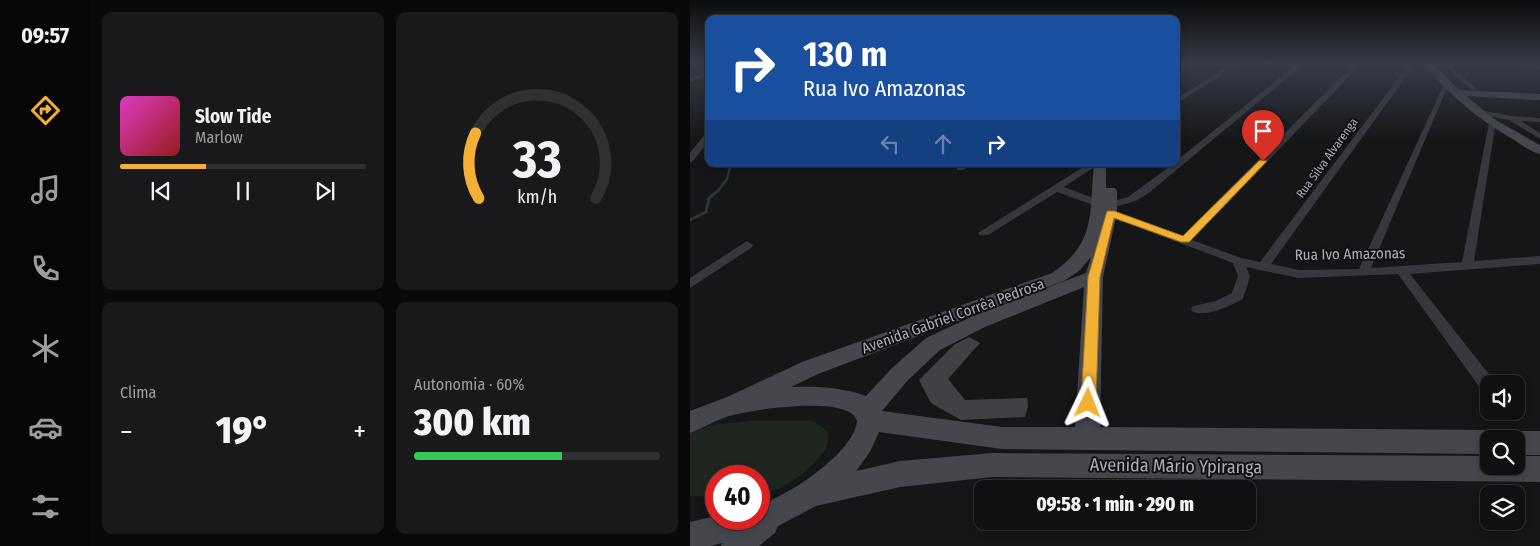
<!DOCTYPE html>
<html lang="pt">
<head>
<meta charset="utf-8">
<style>
  :root { --surface:#101012; --page:#19191b; --text:#f1f3f6; --muted:#9c9d9f; --line:#303032; --accent:#f2b134 }
  body { margin:0; font-family:"Fira Sans Condensed",sans-serif; background:var(--page); color:var(--text); height:100vh; display:flex; flex-direction:column; font-size:19px; white-space:nowrap }
  * { box-sizing:border-box; margin:0 }
  p { font-size:16px; color:var(--muted) }
  .icon { flex:none; width:28px; height:28px; fill:none; stroke:currentColor; stroke-width:2; stroke-linecap:round; stroke-linejoin:round }
  .map { position:relative; flex:1; overflow:hidden }
  .drawer { display:flex; flex-direction:column; gap:12px; padding:12px; background:#09090a; width:600px }
  .drawer>* { flex:none }
  .guide { position:absolute; left:15px; top:15px; width:475px; height:152px; border-radius:10px; box-shadow:0 2px 8px #0003,0 0 0 1px var(--line); background:#1a4fa0; color:#fff; overflow:hidden }
  .fabs { position:absolute; left:790px; top:375px; display:grid; gap:10px }
  .fabs a { display:grid; place-items:center; width:45px; height:45px; border-radius:10px; background:var(--surface); box-shadow:0 2px 8px #0003,0 0 0 1px var(--line); font-size:25px }
  .speed { position:absolute; left:15px; top:465px; display:flex; gap:10px; font-size:25px; font-weight:700; text-align:center }
  .speed>* { display:grid; place-content:center; width:65px; height:65px; border-radius:50%; background:var(--surface); box-shadow:0 2px 8px #0003,0 0 0 1px var(--line); line-height:1 }
  .speed .limit { border:8px solid #d22; background:#fff; color:#111 }
  .pin { position:absolute; display:grid; place-items:center; width:42px; height:42px; color:#fff; margin:-51px -21px; border-radius:50% 50% 50% 0; rotate:-45deg; box-shadow:0 0 5px #0007 }
  .pin .icon { rotate:45deg }
  .me { position:absolute; width:55px; margin:-28px; rotate:2deg; stroke-linejoin:round; filter:drop-shadow(0 0 4px #0008) }
  .turn { display:flex; align-items:center; gap:18px; height:105px; padding:0 15px; font-size:22px }
  .turn .icon { width:65px; height:65px; stroke-width:2.5 }
  .turn b { display:block; font-size:35px; line-height:42px }
  .lanes { display:flex; align-items:center; height:48px; padding:0 15px; background:#0003; justify-content:center; gap:25px; direction:ltr }
  .lanes .off { opacity:.35 }
  .big { font-size:38px; font-weight:800; line-height:1.1 }
  .drawer .widget { flex:1; display:flex; flex-direction:column; justify-content:center; gap:8px; min-width:0; padding:0 18px; border-radius:10px; background:var(--page) }
  .drawer .dial { align-items:center; gap:0 }
  .dial svg { height:130px; overflow:visible; fill:none; stroke:var(--line); stroke-width:7; stroke-linecap:round; text-anchor:middle }
  .dial text { fill:var(--text); stroke:none }
  .song { display:flex; align-items:center; gap:15px }
  .cover { width:60px; height:60px; border-radius:8px; background:linear-gradient(135deg,hsl(310 70% 55%),hsl(0 70% 35%)) }
  .played { height:5px; border-radius:2px; background:linear-gradient(90deg,var(--accent) 35%,var(--line) 35%) }
  .keys { display:flex; justify-content:space-around; direction:ltr }
  .heat { display:flex; justify-content:space-between; align-items:center; font-size:28px; direction:ltr }
  .charge { height:8px; border-radius:4px; background:linear-gradient(90deg,#34c759 60%,var(--line) 0) }
  .drawer .tiles { flex:1; display:grid; gap:12px; grid-template-columns:repeat(2,1fr) }
  .trip { position:absolute; left:284px; top:480px; width:282px; height:50px; border-radius:10px; background:var(--surface); box-shadow:0 2px 8px #0003,0 0 0 1px var(--line); font-weight:800; line-height:50px; text-align:center }
  main { display:flex; flex:1; min-height:0 }
  .menu { display:flex; flex-direction:column; width:90px; justify-content:space-around; align-items:center; background:#060607; color:var(--muted) }
  .menu .icon { width:35px; height:35px }
  .menu .selected { color:var(--accent) }
  .menu b { font-size:22px; color:var(--text) }
  .map>svg:first-child { display:block }
  .green { fill:#1e261f }
  .lines { fill:none; stroke-linecap:round; stroke-linejoin:round }
  .stream-far1 { stroke:#2c353c; stroke-width:2.5 }
  .stream { stroke:#2c353c; stroke-width:3 }
  .building { fill:#404145 }
  .street { fill:#37383d; fill-rule:evenodd }
  .secondary { fill:#45474d; fill-rule:evenodd }
  .route { fill:#f2b134; stroke:#9d7322 }
  .labels { text-anchor:middle; dominant-baseline:central; stroke-width:4; stroke-linejoin:round; paint-order:stroke }
  .far-street-label { font-size:12px; fill:#a8adb8; stroke:#111113 }
  .street-label { font-size:15px; fill:#a8adb8; stroke:#111113 }
  .near-street-label { font-size:18px; fill:#a8adb8; stroke:#111113 }
</style>
</head>
<body>
<main>
<nav class="menu">
<b>09:57</b>
<svg class="icon selected" aria-label="directions" viewBox="0 0 24 24"><path d="M12 3l9 9-9 9-9-9zM9 14v-3h6M13 9l2 2-2 2"/></svg>
<svg class="icon" aria-label="music" viewBox="0 0 24 24"><path d="M9 18V5l10-2v13"/><circle cx="6" cy="18" r="3"/><circle cx="16" cy="16" r="3"/></svg>
<svg class="icon" aria-label="phone" viewBox="0 0 24 24"><path d="M5 4h4l2 5-3 2q2 4 5 5l2-3 5 2v4C11 20 4 13 5 4z"/></svg>
<svg class="icon" aria-label="climate" viewBox="0 0 24 24"><path d="M12 3v18M4 7l16 10M4 17L20 7"/></svg>
<svg class="icon" aria-label="car" viewBox="0 0 24 24"><path d="M5 17H2v-5l4-1 3-4h7l3 4 3 1v5h-3M9 17h6M6 11h13"/><circle cx="7" cy="17" r="2"/><circle cx="17" cy="17" r="2"/></svg>
<svg class="icon" aria-label="filters" viewBox="0 0 24 24"><path d="M4 7h16M4 17h16"/><circle cx="9" cy="7" r="2"/><circle cx="15" cy="17" r="2"/></svg>
</nav>
<section class="drawer">
<div class="tiles">
<div class="widget">
<div class="song"><i class="cover"></i><div><b>Slow Tide</b><p>Marlow</p></div></div>
<div class="played"></div>
<div class="keys"><svg class="icon" aria-label="previous" viewBox="0 0 24 24"><path d="M18 5L8 12l10 7zM5 5v14"/></svg><svg class="icon" aria-label="pause" viewBox="0 0 24 24"><path d="M8 5v14M16 5v14"/></svg><svg class="icon" aria-label="next" viewBox="0 0 24 24"><path d="M6 5l10 7-10 7zM19 5v14"/></svg></div>
</div>
<div class="widget dial"><svg viewBox="0 0 100 80">
<path d="M14 69A42 42 0 1 1 86 69"/>
<path d="M14 69A42 42 0 0 1 12 29" stroke="#f2b134"/>
<text x="50" y="56" font-size="32" font-weight="700">33</text>
<text x="50" y="72" font-size="11">km/h</text>
</svg></div>
<div class="widget"><p>Clima</p>
<div class="heat"><a>−</a><b class="big">19°</b><a>+</a></div>
</div>
<div class="widget"><p>Autonomia · 60%</p><b class="big">300 km</b><div class="charge"></div></div>
</div>
</section>
<div class="map">
<svg width="850" height="546" viewBox="0 0 850 546">
  <rect width="100%" height="100%" fill="#161618"/>
  <path class="green" d="M61,421h63l14,11c0,5 0,12 -2,16 -11,19 -45,45 -67,47v-19h-43v21l-26,-1v-63l22,-8z"/>
  <g class="lines">
    <polyline class="stream-far1" points="28,191 37,179 41,164"/>
    <polyline class="stream" points="0,220 16,212 19,198 29,190"/>
  </g>
  <polygon class="building" points="279,337 290,343 258,379 275,400 337,398 338,406 335,417 271,420 241,403 229,380 264,345"/>
  <g class="lines">
    <g class="street">
      <polygon points="495,64 486,70 487,64"/>
      <polygon points="541,64 549,64 486,104 486,99"/>
      <polygon points="607,64 614,64 460,192 446,201 421,208 417,207 416,205 417,203 438,197 483,164 486,164 486,161"/>
      <path d="M664,64h7l-169,176 49,18 19,4 149,-198h6l-144,200 28,6 60,-1 85,-185 5,-1 -78,185 91,-6 27,-139 7,-2 -22,140 66,-5v8l-130,10 85,108v2h-6v10l-6,-2 -85,-118 -99,4 -53,-11 4,9 -7,23c-14,7 -34,18 -50,13l-2,-3 2,-3 23,-5 16,-8 6,-17 -5,-13 -127,-48 -1,-2 5,-3 4,1 68,25z"/>
      <polygon points="752,64 759,64 786,88 786,90 782,90"/>
      <polygon points="770,64 794,64 791,66"/>
      <polygon points="827,64 850,66 850,70 830,66"/>
      <polygon points="19,71 19,75 0,82 0,78"/>
      <polygon points="783,109 822,116 850,118 850,122 831,121 850,133 850,139 819,120 783,113"/>
      <polygon points="16,133 19,133 19,141 3,161 0,162 0,153"/>
      <polygon points="272,164 284,164 273,170 267,170 267,166"/>
      <polygon points="398,164 409,164 374,187 414,202 415,204 414,206 406,206 367,192 298,235 290,235 288,233"/>
      <polygon points="57,241 63,245 61,248 0,288 0,278"/>
    </g>
    <g class="secondary">
      <path d="M734,64h9l26,26 81,4v6l-74,-4 30,24 44,25v9c-9,-2 -17,-8 -24,-13 -36,-20 -66,-45 -92,-77z"/>
      <path d="M404,164h12v24h9l2,3v22l-14,64 -3,150 389,3 9,4 2,5h-11v15l-487,-5 -123,-17 -9,20 -14,19 44,-10 93,-8 496,3v10h27v-10h24v26l-547,-5 -93,10 -84,19 -38,20 -3,7 -16,13h-38l1,-3 -11,3h-21v-24l26,-6v3h43v-14c29,-9 95,-52 98,-84 -7,-27 -107,-11 -128,-5 -13,4 -26,12 -39,17v-22l37,-14 75,-35 250,-89c45,-30 37,-61 42,-109zM401,257l-5,16 -115,44 -45,21 -34,30 -26,28c-25,-9 -49,-10 -75,-9l27,-13 246,-93 15,-10zM394,287l-9,140h-73l-120,-16 26,-31 32,-30 45,-23z"/>
      <polygon points="826,431 850,431 850,455 826,455 826,439 815,439 817,435"/>
    </g>
  </g>
  <linearGradient id="sky" x2="0" y2="1"><stop stop-color="#0c0c0d"/><stop offset="0.45" stop-color="#363c48"/><stop offset="1" stop-color="#363c48" stop-opacity="0"/></linearGradient>
  <rect width="850" height="141" fill="url(#sky)"/>
  <polygon class="route" points="570,160 577,161 499,242 491,242 424,218 410,277 406,403 404,408 398,410 393,408 391,403 398,277 417,211 424,211 493,236"/>
  <g class="labels">
    <g class="far-street-label">
      <text transform="translate(637 158) rotate(-54)">Rua Silva Alvarenga</text>
    </g>
    <g class="street-label">
      <text transform="translate(660 254) rotate(-1)">Rua Ivo Amazonas</text>
      <text transform="translate(263 316) rotate(-20)">Avenida Gabriel Corrêa Pedrosa</text>
    </g>
    <g class="near-street-label">
      <text transform="translate(486 466) rotate(1)">Avenida Mário Ypiranga</text>
    </g>
  </g>
</svg>
<div class="fabs">
<a><svg class="icon" aria-label="sound" viewBox="0 0 24 24"><path d="M4 9h4l5-4v14l-5-4H4zM17 9q2 3 0 6"/></svg></a>
<a><svg class="icon" aria-label="search" viewBox="0 0 24 24"><circle cx="10" cy="10" r="6"/><path d="M15 15l6 6"/></svg></a>
<a><svg class="icon" aria-label="layers" viewBox="0 0 24 24"><path d="M12 4l9 5-9 5-9-5zM3 14l9 5 9-5"/></svg></a>
</div>
<div class="speed"><div class="limit">40</div></div>
<div class="pin" style="left:573px;top:161px;background:#d93025"><svg class="icon" aria-label="arrive" viewBox="0 0 24 24"><path d="M6 21V4h12l-3 4 3 4H6"/></svg></div>
<svg class="me" style="left:398px;top:403px" viewBox="-20 -20 40 40"><path d="M0-17L14 15 0 8-14 15z" fill="#f2b134" stroke="#fff" stroke-width="4"/></svg>
<div class="trip">09:58 · 1 min · 290 m</div>
<div class="guide">
<div class="turn"><svg class="icon" aria-label="right" viewBox="0 0 24 24"><path d="M7 20v-9h11M14 6l5 5-5 5"/></svg><div><b>130 m</b>Rua Ivo Amazonas</div></div>
<div class="lanes"><svg class="icon off" aria-label="left" viewBox="0 0 24 24"><path d="M17 20v-9H6M10 6l-5 5 5 5"/></svg><svg class="icon off" aria-label="ahead" viewBox="0 0 24 24"><path d="M12 20V5M6 11l6-6 6 6"/></svg><svg class="icon" aria-label="right" viewBox="0 0 24 24"><path d="M7 20v-9h11M14 6l5 5-5 5"/></svg></div>
</div>
</div>
</main>
</body>
</html>
